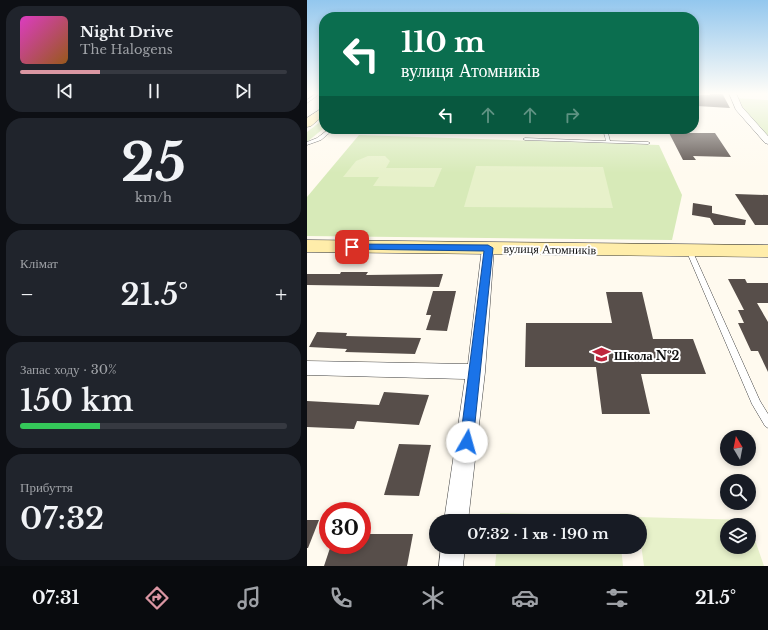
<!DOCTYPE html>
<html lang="uk">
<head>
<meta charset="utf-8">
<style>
  :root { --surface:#171b24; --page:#20242c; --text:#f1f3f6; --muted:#9ea1a6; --line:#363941; --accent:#da96a2 }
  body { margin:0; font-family:"Libre Baskerville",serif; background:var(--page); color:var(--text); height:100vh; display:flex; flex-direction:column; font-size:15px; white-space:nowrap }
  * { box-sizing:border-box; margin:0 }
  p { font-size:13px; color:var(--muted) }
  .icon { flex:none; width:22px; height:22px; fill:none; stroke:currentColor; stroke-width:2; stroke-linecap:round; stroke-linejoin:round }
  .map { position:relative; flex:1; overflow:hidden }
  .drawer { display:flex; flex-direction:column; gap:6px; padding:6px; background:#0d0f14; width:307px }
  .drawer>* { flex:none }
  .guide { position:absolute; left:12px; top:12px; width:380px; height:122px; border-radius:16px; box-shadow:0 2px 6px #0003; background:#0b6e4f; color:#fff; overflow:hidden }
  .needle { width:26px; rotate:350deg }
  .tools { position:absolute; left:413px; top:430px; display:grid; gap:8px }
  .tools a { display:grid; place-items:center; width:36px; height:36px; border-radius:50%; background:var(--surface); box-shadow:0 2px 6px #0003; font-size:20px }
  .speed { position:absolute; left:12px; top:502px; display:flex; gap:8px; font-size:20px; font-weight:700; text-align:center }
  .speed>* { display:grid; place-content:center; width:52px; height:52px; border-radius:50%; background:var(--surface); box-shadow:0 2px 6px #0003; line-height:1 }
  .speed .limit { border:6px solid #d22; background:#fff; color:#111 }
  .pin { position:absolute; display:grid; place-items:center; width:34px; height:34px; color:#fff; margin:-17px; border-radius:8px; box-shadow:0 2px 6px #0006 }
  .me { position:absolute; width:44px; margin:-22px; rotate:7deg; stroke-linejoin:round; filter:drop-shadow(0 0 3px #0008) }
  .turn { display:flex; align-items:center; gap:14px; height:84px; padding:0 16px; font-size:18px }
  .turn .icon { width:52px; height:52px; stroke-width:2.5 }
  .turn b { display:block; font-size:28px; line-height:34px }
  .lanes { display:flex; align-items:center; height:38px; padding:0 16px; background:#0003; justify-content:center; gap:20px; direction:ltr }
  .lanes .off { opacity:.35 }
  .big { font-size:30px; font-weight:600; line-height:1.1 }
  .drawer .widget { flex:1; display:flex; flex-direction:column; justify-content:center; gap:6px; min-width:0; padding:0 14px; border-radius:16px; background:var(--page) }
  .drawer .dial { align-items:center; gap:0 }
  .dial b { font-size:52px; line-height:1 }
  .song { display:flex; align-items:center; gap:12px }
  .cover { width:48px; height:48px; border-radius:6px; background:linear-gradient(135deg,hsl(310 70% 55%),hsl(30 70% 35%)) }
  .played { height:4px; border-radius:2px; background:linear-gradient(90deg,var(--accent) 30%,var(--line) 30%) }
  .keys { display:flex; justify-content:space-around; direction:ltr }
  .heat { display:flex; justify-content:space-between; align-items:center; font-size:22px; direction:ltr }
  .charge { height:6px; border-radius:3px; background:linear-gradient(90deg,#34c759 30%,var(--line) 0) }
  .trip { position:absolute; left:122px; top:514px; width:218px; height:40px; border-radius:20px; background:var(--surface); box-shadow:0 2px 6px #0003; font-weight:600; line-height:40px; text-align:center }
  .tabs { display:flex; height:64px; justify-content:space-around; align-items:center; background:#090b0e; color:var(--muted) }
  .tabs .icon { width:28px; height:28px }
  .tabs .active { color:var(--accent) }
  .tabs b { font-size:18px; color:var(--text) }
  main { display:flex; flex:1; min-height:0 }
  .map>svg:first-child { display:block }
  .green { fill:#d7eab8 }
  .pitch { fill:#e7f1ca; fill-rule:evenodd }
  .building { fill:#574e4a }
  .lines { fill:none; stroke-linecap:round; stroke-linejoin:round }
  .lane-casing { stroke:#414141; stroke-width:1 }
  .street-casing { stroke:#414141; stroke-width:1 }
  .secondary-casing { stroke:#303030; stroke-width:1 }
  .lane { fill:#fff; fill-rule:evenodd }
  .street { fill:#fff; fill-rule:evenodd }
  .secondary { fill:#ffedaa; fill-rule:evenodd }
  .route { fill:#1a73e8; stroke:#114b97 }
  .labels { text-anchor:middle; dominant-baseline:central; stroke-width:4; stroke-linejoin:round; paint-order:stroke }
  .street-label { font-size:12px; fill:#0e0e0e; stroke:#fff }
  .poi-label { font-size:12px; font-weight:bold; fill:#0e0e0e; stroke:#fff; text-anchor:start }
</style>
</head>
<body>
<main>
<section class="drawer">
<div class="widget">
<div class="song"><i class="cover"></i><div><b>Night Drive</b><p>The Halogens</p></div></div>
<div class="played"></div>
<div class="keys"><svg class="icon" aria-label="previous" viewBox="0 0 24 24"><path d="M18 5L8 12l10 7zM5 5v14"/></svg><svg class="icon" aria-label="pause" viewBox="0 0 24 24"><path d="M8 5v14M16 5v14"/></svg><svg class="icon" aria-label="next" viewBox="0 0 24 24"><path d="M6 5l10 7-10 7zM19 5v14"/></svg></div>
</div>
<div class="widget dial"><b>25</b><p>km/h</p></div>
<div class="widget"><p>Клімат</p>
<div class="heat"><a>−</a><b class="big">21.5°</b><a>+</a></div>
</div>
<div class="widget"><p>Запас ходу · 30%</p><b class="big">150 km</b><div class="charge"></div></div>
<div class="widget"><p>Прибуття</p><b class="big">07:32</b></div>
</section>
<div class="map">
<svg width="461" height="566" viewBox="0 0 461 566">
  <rect width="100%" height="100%" fill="#fffaef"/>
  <g class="green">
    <polygon points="427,98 461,100 461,138"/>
    <polygon points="17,119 17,128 0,142 0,132"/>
    <polygon points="52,135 352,145 375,195 365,240 0,236 0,197"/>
  </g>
  <g class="pitch">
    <polygon points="61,156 78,156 83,161 79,168 135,168 127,187 66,186 72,177 36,177 49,161"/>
    <polygon points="169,166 296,167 306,208 157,207"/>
    <polygon points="193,513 310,517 311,521 192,521"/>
    <path d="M330,517l111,3 16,46h-120l-4,-29v-16h-2zM420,525h22v22h-22z"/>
    <polygon points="190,547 314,547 316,566 188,566"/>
  </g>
  <g class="building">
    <polygon points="403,93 415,93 423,108 390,106 387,95 403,95"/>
    <polygon points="360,129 372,129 374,133 408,133 424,157 386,156 389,160 376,160"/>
    <polygon points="428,194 461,195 461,225 448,225"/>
    <polygon points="386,203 405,206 405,213 439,220 438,225 407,225 403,218 385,215"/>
    <polygon points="34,272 61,272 59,275 136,274 132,287 0,285 0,274 33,274"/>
    <polygon points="421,279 438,279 440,283 461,283 461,303 450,303 461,322 461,372 451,351 444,351 431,323 437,323 431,310 437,310"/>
    <polygon points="126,291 149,291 140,331 119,330 124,315 119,315"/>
    <polygon points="299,292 335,292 346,339 386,339 399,374 334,374 343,414 295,414 289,367 218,367 219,323 305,323"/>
    <polygon points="10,332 40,333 39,336 114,338 108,354 38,352 40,349 2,347"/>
    <polygon points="77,392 122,395 112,425 50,421 47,429 0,427 0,401 72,405"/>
    <polygon points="92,444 124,445 112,496 77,495"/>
    <polygon points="0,520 12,520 1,548 0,548"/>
    <polygon points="55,534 106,534 100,566 17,566 24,545 55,545"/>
  </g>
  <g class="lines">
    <defs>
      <g id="lane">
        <polygon points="10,93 14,93 0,103 0,100"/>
        <polygon points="22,129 27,129 14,140 0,145 0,142 10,138"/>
        <polygon points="296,129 300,129 303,141 341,142 343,143 341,144 218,140 216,139 218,138 299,141"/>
        <polygon points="382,248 385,250 453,401 461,414 461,428 458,426 445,404 379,250"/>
      </g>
      <g id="street">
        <polygon points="422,93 429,93 435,107 461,136 461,144 458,143 429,110"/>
        <polygon points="181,244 187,248 178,372 161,521 137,521 158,379 0,375 0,361 161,364 175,248"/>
        <polygon points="134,547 158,547 156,566 132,566"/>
      </g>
      <g id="secondary">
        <polygon points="17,107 17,115 4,126 0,127 0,118"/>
        <polygon points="0,240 461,245 461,257 0,252"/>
      </g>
    </defs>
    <use href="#lane" class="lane-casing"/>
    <use href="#street" class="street-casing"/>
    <use href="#secondary" class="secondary-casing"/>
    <use href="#lane" class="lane"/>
    <use href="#street" class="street"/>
    <use href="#secondary" class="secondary"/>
  </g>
  <linearGradient id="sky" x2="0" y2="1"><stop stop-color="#93c7ee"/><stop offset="0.54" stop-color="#fffdf8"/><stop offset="1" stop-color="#fffdf8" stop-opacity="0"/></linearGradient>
  <rect width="461" height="173" fill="url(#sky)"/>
  <polygon class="route" points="45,244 181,245 186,248 166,442 164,447 160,449 155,447 153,442 177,251 42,249 41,247"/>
  <defs>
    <symbol id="school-bare" viewBox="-9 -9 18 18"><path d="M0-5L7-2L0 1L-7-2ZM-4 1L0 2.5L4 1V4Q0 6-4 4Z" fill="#bf253c" stroke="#fff" stroke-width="2.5" paint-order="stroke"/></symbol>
  </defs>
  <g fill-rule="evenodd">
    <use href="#school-bare" x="282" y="342" width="25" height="25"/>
  </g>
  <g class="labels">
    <g class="street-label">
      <text transform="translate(243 249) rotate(1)">вулиця Атомників</text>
    </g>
    <g class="poi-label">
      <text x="307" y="355">Школа №2</text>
    </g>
  </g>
</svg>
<div class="tools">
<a><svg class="needle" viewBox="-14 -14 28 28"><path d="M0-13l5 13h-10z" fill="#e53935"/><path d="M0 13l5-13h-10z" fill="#9ea1a6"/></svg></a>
<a><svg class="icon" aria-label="search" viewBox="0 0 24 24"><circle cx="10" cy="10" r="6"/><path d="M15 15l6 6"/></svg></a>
<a><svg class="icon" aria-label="layers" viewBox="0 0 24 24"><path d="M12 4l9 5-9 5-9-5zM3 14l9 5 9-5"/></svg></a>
</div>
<div class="speed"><div class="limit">30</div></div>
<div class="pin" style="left:45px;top:247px;background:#d93025"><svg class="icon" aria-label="arrive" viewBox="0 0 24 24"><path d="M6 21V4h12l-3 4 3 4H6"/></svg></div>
<svg class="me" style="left:160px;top:442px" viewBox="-20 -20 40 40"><circle r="19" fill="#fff"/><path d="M0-13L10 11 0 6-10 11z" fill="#1a73e8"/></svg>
<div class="trip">07:32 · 1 хв · 190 m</div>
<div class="guide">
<div class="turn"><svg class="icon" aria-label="left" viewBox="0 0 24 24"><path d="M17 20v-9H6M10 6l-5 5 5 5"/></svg><div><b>110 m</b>вулиця Атомників</div></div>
<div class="lanes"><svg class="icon" aria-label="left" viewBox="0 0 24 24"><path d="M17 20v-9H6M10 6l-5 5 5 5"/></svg><svg class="icon off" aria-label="ahead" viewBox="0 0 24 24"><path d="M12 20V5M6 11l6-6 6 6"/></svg><svg class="icon off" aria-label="ahead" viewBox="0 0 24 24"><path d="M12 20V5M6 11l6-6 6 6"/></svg><svg class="icon off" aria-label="right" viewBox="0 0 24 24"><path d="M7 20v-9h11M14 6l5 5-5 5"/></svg></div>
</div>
</div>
</main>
<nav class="tabs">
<b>07:31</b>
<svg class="icon active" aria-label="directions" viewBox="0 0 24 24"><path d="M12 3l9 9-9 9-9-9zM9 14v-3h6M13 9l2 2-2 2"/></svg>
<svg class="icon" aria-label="music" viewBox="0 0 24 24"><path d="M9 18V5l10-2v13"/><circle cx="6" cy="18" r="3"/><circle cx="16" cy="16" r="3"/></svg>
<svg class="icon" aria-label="phone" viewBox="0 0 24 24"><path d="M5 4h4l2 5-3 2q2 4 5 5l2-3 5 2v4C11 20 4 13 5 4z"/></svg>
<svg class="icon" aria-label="climate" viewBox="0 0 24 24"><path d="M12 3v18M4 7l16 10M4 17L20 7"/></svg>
<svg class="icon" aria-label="car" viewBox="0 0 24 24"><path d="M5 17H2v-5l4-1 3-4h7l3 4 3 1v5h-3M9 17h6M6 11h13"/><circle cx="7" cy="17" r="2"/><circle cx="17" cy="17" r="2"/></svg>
<svg class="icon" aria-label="filters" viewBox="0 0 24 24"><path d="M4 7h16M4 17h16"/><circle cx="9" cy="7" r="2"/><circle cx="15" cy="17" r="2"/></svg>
<b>21.5°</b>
</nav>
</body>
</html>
